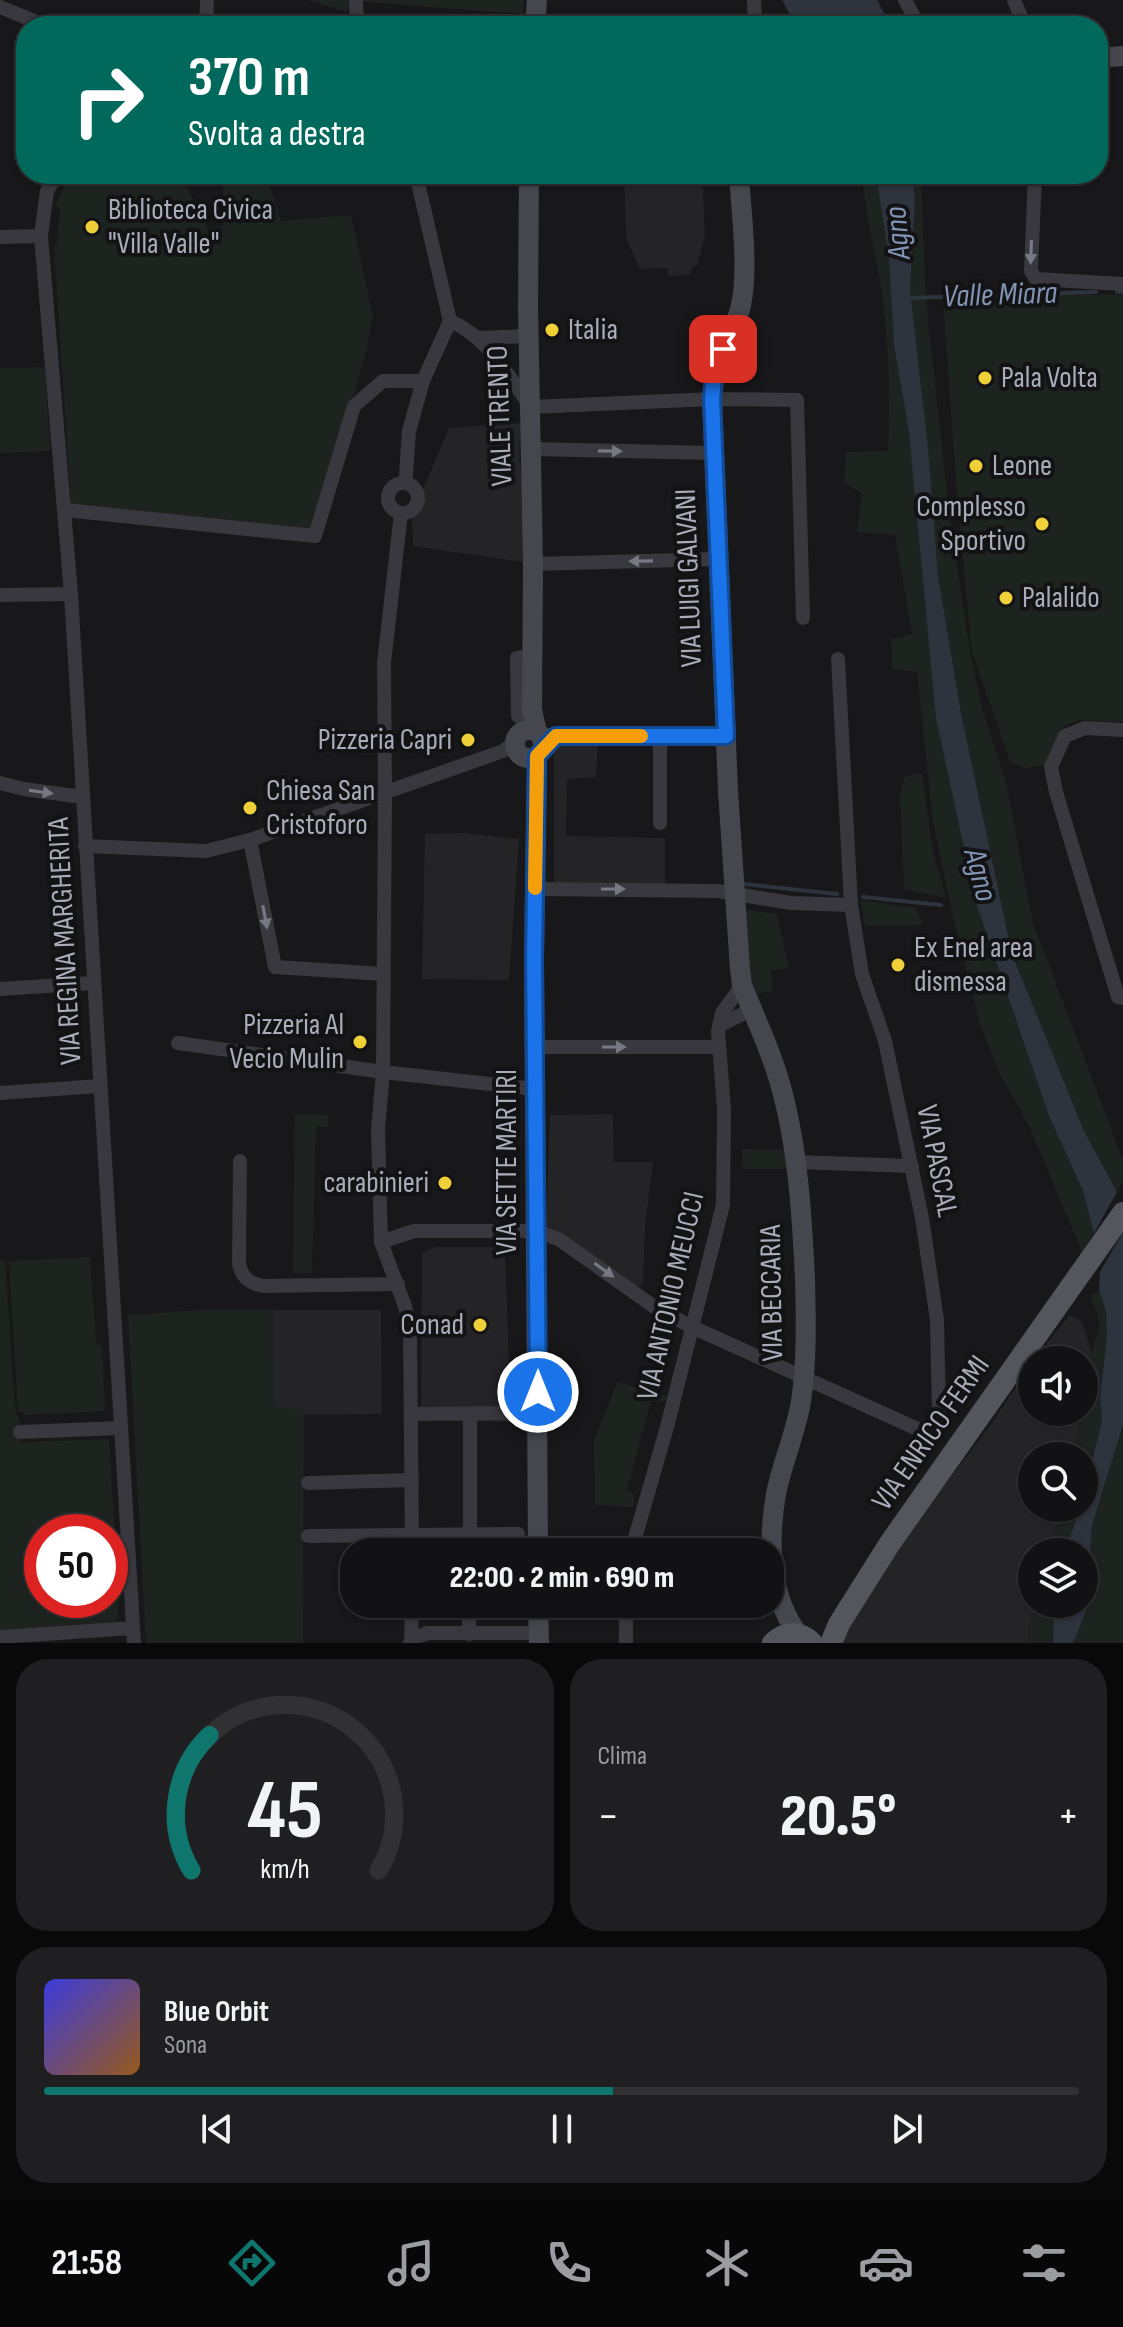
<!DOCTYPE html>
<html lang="it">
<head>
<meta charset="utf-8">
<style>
  :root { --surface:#121113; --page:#1f1f21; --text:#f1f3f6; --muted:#9c9da0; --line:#313133; --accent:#0f766e }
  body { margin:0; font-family:"Sofia Sans Condensed",sans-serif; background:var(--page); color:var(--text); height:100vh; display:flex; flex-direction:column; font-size:30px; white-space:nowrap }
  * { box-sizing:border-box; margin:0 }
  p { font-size:26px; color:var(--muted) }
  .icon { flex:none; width:44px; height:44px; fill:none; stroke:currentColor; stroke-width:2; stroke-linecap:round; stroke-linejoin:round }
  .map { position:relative; height:1643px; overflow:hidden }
  .drawer { display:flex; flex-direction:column; gap:16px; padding:16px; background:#0a090a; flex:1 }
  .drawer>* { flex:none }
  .banner { position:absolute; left:16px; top:16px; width:1092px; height:168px; border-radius:32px; box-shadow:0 2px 6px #0004,0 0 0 2px var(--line); background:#00695c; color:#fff; overflow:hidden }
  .controls { position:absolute; left:1018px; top:1346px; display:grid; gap:16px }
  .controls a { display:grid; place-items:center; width:80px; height:80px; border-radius:50%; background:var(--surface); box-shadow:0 2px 6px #0004,0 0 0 2px var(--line); font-size:40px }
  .speed { position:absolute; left:24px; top:1514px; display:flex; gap:16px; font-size:40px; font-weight:700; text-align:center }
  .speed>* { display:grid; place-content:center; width:104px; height:104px; border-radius:50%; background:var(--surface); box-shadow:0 2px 6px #0004,0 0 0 2px var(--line); line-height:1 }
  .speed .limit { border:12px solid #d22; background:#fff; color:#111 }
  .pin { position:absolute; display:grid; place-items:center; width:68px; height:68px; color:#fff; margin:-34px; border-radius:16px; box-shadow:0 4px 12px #0006 }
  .me { position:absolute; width:88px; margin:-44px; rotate:0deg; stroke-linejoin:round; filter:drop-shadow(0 0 6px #0008) }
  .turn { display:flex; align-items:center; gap:28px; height:168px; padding:0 40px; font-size:36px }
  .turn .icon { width:104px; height:104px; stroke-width:2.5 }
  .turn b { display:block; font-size:56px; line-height:68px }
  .big { font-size:60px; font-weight:800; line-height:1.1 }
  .drawer .widget { flex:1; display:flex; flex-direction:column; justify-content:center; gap:12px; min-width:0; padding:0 28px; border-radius:32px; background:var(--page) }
  .drawer .dial { align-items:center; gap:0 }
  .dial svg { height:208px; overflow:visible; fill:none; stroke:var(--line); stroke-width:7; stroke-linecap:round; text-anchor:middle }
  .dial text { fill:var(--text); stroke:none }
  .song { display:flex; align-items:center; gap:24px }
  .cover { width:96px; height:96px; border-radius:12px; background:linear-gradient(135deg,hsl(240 70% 55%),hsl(30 70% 35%)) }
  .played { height:8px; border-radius:4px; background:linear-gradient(90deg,var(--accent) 55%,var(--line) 55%) }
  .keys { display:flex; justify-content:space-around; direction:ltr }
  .heat { display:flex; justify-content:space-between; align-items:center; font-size:44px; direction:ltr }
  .drawer .tiles { flex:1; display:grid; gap:16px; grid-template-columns:1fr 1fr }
  .widget:last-child { grid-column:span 2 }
  .trip { position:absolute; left:340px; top:1538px; width:444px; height:80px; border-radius:32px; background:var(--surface); box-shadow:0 2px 6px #0004,0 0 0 2px var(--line); font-weight:800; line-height:80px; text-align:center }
  .tab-bar { display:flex; height:128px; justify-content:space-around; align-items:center; background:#070708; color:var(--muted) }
  .tab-bar .icon { width:56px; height:56px }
  .tab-bar .selected { color:var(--accent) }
  .tab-bar b { font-size:36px; color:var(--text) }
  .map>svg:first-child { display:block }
  .built { fill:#242326 }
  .green { fill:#1d2420; fill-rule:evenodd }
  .water { fill:#2d343d }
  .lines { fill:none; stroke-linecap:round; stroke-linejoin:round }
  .stream { stroke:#2d343d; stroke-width:4 }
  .street { stroke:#38383e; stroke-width:14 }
  .secondary { stroke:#46474e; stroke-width:20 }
  .primary { stroke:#54555d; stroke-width:22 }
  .oneway { fill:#777882 }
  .route-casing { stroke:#114b97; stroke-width:20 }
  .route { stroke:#1a73e8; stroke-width:14 }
  .slow { stroke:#f59e0b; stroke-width:14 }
  .poi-dot { fill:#f0d038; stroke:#131214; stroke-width:3 }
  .labels { text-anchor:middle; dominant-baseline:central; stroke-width:8; stroke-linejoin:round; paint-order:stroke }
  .poi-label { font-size:30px; fill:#aaacb9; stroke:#131214; text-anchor:start }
  .street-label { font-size:30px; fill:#aaacb9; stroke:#131214 }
  .water-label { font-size:32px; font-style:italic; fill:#8194b4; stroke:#131214 }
</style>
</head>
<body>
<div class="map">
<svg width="1123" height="1643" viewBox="0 0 1123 1643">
  <rect width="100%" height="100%" fill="#181719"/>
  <g class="built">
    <polygon points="624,174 702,174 705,235 697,266 692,267 690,275 668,276 667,268 640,269 626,238"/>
    <polygon points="521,423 519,455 525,511 522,562 413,546 412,515 449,428"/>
    <polygon points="554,740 598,742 596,777 567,779 566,836 665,838 665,888 554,887"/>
    <polygon points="462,833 519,839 509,980 422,979 425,834"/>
    <polygon points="613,1114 614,1162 653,1162 645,1227 643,1283 630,1293 548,1230 546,1224 550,1115"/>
    <polygon points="435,1247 505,1247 511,1422 421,1420 422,1253"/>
    <polygon points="271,1310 381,1310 382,1414 271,1415"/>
    <polygon points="1070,1315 1082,1322 1092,1353 1084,1405 1084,1360 1033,1360"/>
    <polygon points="1032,1362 1032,1412 1083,1412 1073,1456 1032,1456 1032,1508 1061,1508 1059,1521 1044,1552 1032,1552 1032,1601 1028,1643 832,1643 914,1525 992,1423"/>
  </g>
  <g class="green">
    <polygon points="306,0 524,0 523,14 351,1 348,12"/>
    <polygon points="78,174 181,174 207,228 223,226 223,174 266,174 281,221 351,215 373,316 366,352 315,530 71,504 54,246 57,245 60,208 55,207 65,184"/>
    <path d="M862,174h13l6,24 8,59 5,88 15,87 67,471 73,213 34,75 11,42 -12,19 -53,-126 -30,-54 -19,-47 -26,-104 -21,-99 -16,-150 -25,-3 -1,-29h-5l26,-6 -17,-99 -38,-3 5,-39 -18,-10 2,-31 42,-1c2,-50 1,-99 -5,-149 -5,-43 -18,-84 -21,-128z"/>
    <polygon points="912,174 921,174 926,301 950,519 970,652 983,711 1006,782 1033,923 1123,1160 1123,1181 1117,1192 1084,1131 1012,954 961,713 938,576 910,290 915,199"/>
    <polygon points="1025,295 1123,295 1123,722 1080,720 1064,726 1049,765 1024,768 1010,761 972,652 958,508 943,301"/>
    <polygon points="45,367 50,451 0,453 0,368"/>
    <polygon points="914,773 922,774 933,851 946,898 904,889 900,796 904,778"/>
    <polygon points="860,900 916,908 924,925 865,926"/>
    <polygon points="748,910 777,914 789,968 771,970 773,991 757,994 751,980 744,914"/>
    <polygon points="295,1114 328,1115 328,1127 316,1126 312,1273 293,1273"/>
    <polygon points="742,1149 785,1150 787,1169 743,1169"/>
    <polygon points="90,1257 96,1343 102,1347 105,1411 26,1415 18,1410 9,1261"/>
    <path d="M0,1260h5l10,150 5,11 1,21 88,-3 10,166 -1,11 -4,6 -114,8zM42,1532h68v68h-68z"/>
    <polygon points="1099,1290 1106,1311 1107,1336 1100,1398 1102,1421 1084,1493 1084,1456 1073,1456 1084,1412 1092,1353 1100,1322 1091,1297"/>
    <polygon points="199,1310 274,1310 275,1408 304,1409 303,1643 146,1643 128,1315"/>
    <polygon points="617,1382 668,1396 664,1402 651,1401 627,1490 634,1494 634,1507 595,1505 594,1440"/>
    <polygon points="1123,1425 1123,1643 1073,1643 1086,1611 1092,1525"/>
    <polygon points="1061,1508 1080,1508 1065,1552 1044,1552 1059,1522"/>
    <polygon points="1032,1601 1032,1604 1054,1604 1053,1643 1028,1643"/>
  </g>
  <g class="water">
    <polygon points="782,0 877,0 891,26 796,26"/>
    <polygon points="876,174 912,174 915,199 910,290 928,448 938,576 961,713 1012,954 1084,1131 1117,1192 1094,1233 1083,1191 1049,1116 976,903 936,718 909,432 894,345 889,257"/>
    <polygon points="1123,1232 1123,1425 1092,1525 1086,1611 1073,1643 1053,1643 1054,1604 1084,1604 1084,1552 1065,1552 1080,1508 1084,1508 1084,1493 1102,1421 1100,1398 1107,1336 1106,1311 1099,1290 1100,1272"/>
  </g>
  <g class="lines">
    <g class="stream">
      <polyline points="1117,292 1123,292"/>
      <polyline points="906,298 1096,292"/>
      <polyline points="744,884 837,894"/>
      <polyline points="863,897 941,905"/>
    </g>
    <g class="street">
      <polyline points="356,0 357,26"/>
      <polyline points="754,0 755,26"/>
      <polyline points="905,0 919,26"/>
      <polyline points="1014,0 1025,26"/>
      <polyline points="0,7 46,26"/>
      <polyline points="206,26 207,0"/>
      <polyline points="57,174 47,191 41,236 71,594 134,1643"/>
      <polyline points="416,174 450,321"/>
      <polyline points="1035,174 1031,271 1036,279 1123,284"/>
      <polyline points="0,237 41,236"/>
      <path d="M450,321c37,15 57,54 81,86l181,-8 85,1 6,218"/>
      <polyline points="479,338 528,336"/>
      <polyline points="423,381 450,321"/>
      <polyline points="532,449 714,453"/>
      <circle cx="403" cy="498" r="15"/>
      <polyline points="65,510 315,536 354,406 383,381 423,381 409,431 406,475"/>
      <polyline points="533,564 718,559"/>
      <polyline points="0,595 71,594"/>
      <polyline points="518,716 517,658 532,655"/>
      <polyline points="1123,730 1085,728 1065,736 1051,767 1056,792 1118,997 1123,998"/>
      <polyline points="540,735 726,736"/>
      <polyline points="0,783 24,789 82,797"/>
      <polyline points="660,823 660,736"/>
      <polyline points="250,840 275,967 384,974"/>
      <polyline points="85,846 206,851 250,840 503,751 515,742"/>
      <polyline points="535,889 717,891 791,903 851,905"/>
      <polyline points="0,989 93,983"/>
      <polyline points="719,1026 752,1009"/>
      <polyline points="178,1043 383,1072 535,1089"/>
      <polyline points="536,1047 719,1047"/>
      <polyline points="0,1093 99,1086"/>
      <path d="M240,1161l-1,103c3,14 11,20 25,22l134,-2"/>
      <polyline points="795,1162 912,1166"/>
      <polyline points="381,1242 378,1129 383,1072 385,794 384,663 401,513"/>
      <polyline points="411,1414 519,1413"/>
      <polyline points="470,1414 470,1552"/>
      <polyline points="20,1432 121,1428"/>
      <polyline points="308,1483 412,1480"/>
      <polyline points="308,1536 518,1534"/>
      <polyline points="412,1552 410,1330 405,1306 381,1242 414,1231 537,1231 560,1240 653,1306 692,1327 922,1431 932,1431 939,1413 937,1320 922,1218 885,1041 862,974 851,905 838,659"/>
      <polyline points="631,1552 667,1427 723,1205 724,1109 718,1031 722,1013 742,985"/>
      <polyline points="469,1634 469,1604"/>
      <polyline points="0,1637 132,1628"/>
      <polyline points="410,1643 416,1637 428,1633 539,1633"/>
      <polyline points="411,1643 412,1604"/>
      <polyline points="626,1643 626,1604"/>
    </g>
    <g class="secondary">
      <polyline points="535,26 537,0"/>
      <polyline points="1098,58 1123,56"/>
      <polyline points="529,174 528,306 533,564 532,710 537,732"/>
      <path d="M739,174c2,37 10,95 2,131 -8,35 -26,53 -29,94l16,392 12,178 2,16c13,33 30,67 39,102 17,61 21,129 24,192 1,40 2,83 -4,122 -5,32 -19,62 -25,93 -8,47 -7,101 22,140"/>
      <circle cx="529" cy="744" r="14"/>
      <polyline points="537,756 534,960 538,1552"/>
      <polyline points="538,1604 539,1643"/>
    </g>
    <g class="primary">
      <path d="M773,1643c13,-12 27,-12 39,0"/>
      <polyline points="831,1643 839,1624 890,1543 1123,1213"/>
    </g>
  </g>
  <defs><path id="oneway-solid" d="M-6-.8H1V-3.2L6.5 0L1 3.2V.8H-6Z" transform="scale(2)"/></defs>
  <g class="oneway">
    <use href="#oneway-solid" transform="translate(1031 252) rotate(92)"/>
    <use href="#oneway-solid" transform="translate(610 451) rotate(1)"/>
    <use href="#oneway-solid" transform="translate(641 561) rotate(179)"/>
    <use href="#oneway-solid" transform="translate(41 792) rotate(8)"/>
    <use href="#oneway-solid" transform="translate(613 889)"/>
    <use href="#oneway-solid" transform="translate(265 917) rotate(79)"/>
    <use href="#oneway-solid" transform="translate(614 1047)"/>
    <use href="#oneway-solid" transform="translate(604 1270) rotate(36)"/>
  </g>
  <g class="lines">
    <defs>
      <polyline id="route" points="538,1392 534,960 537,756 556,736 726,736 712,399 714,376 723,349"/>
    </defs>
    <use href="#route" class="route-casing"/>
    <use href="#route" class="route"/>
    <polyline class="slow" points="535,888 537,756 556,736 641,736"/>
  </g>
  <g class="poi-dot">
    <circle cx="92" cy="227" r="8"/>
    <circle cx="552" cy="330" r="8"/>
    <circle cx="985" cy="378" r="8"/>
    <circle cx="976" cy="466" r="8"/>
    <circle cx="1042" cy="524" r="8"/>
    <circle cx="1006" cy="598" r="8"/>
    <circle cx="468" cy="740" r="8"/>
    <circle cx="250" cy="808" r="8"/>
    <circle cx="898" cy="965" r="8"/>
    <circle cx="360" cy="1042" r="8"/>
    <circle cx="445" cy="1183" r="8"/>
    <circle cx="480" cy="1325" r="8"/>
  </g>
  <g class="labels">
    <g class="poi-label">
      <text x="108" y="210">Biblioteca Civica<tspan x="108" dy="34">"Villa Valle"</tspan></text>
      <text x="568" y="330">Italia</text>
      <text x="1001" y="378">Pala Volta</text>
      <text x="992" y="466">Leone</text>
      <text x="1026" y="507" text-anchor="end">Complesso<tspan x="1026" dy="34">Sportivo</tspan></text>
      <text x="1022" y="598">Palalido</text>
      <text x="452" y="740" text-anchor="end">Pizzeria Capri</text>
      <text x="266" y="791">Chiesa San<tspan x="266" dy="34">Cristoforo</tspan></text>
      <text x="914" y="948">Ex Enel area<tspan x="914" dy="34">dismessa</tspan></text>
      <text x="344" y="1025" text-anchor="end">Pizzeria Al<tspan x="344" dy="34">Vecio Mulin</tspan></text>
      <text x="429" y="1183" text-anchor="end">carabinieri</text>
      <text x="464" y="1325" text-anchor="end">Conad</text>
    </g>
    <g class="street-label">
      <text transform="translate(500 416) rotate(-92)">VIALE TRENTO</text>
      <text transform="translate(689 578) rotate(-92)">VIA LUIGI GALVANI</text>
      <text transform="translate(65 941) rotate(-93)">VIA REGINA MARGHERITA</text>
      <text transform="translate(937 1161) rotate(79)">VIA PASCAL</text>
      <text transform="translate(507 1162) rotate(-90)">VIA SETTE MARTIRI</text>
      <text transform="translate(772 1293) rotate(-91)">VIA BECCARIA</text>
      <text transform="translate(671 1296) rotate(-77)">VIA ANTONIO MEUCCI</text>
      <text transform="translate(931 1433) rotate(-55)">VIA ENRICO FERMI</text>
    </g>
    <g class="water-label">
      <text transform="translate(898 233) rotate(-95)">Agno</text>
      <text transform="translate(1000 295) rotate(-2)">Valle Miara</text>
      <text transform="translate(980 875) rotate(75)">Agno</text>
    </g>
  </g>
</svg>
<div class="controls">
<a><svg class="icon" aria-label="sound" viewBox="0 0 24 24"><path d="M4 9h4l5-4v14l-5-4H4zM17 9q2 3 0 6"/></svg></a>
<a><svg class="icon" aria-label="search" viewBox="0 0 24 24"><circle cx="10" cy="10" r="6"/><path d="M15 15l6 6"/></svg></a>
<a><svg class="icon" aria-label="layers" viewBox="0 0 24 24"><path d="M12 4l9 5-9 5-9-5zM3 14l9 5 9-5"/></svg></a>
</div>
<div class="speed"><div class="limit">50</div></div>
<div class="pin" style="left:723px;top:349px;background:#d93025"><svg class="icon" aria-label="arrive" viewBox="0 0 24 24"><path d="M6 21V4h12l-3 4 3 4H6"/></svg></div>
<svg class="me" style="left:538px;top:1392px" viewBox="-20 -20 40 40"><circle r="17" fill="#1a73e8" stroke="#fff" stroke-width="3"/><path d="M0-11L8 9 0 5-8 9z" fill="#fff"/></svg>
<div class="trip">22:00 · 2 min · 690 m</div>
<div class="banner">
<div class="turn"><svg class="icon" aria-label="right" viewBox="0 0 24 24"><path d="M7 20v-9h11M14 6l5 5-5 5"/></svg><div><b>370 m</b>Svolta a destra</div></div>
</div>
</div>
<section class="drawer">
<div class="tiles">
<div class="widget dial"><svg viewBox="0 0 100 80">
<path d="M14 69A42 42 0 1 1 86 69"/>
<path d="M14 69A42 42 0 0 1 21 17" stroke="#0f766e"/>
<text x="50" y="56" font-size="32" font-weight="700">45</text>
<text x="50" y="72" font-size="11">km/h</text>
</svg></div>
<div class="widget"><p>Clima</p>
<div class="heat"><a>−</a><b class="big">20.5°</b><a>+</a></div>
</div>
<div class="widget">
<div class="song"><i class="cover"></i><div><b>Blue Orbit</b><p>Sona</p></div></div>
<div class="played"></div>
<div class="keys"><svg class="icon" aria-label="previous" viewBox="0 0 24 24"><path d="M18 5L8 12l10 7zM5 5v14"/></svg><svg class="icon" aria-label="pause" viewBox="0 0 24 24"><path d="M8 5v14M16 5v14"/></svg><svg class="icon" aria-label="next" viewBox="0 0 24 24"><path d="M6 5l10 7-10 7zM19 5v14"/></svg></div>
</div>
</div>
</section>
<nav class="tab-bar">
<b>21:58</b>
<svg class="icon selected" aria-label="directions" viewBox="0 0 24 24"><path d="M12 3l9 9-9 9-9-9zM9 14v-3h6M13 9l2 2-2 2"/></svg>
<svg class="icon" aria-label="music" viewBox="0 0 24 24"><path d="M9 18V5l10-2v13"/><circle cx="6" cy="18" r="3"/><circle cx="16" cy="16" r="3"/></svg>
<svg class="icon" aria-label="phone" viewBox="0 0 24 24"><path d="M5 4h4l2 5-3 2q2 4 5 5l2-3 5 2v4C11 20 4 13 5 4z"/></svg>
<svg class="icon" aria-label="climate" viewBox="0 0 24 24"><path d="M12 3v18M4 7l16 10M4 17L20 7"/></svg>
<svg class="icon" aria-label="car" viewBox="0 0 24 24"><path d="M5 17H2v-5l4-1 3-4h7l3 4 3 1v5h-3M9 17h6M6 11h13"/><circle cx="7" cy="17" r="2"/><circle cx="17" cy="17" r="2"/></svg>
<svg class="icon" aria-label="filters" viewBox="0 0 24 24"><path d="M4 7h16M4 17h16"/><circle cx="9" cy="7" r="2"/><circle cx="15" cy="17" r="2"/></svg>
</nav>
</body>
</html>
